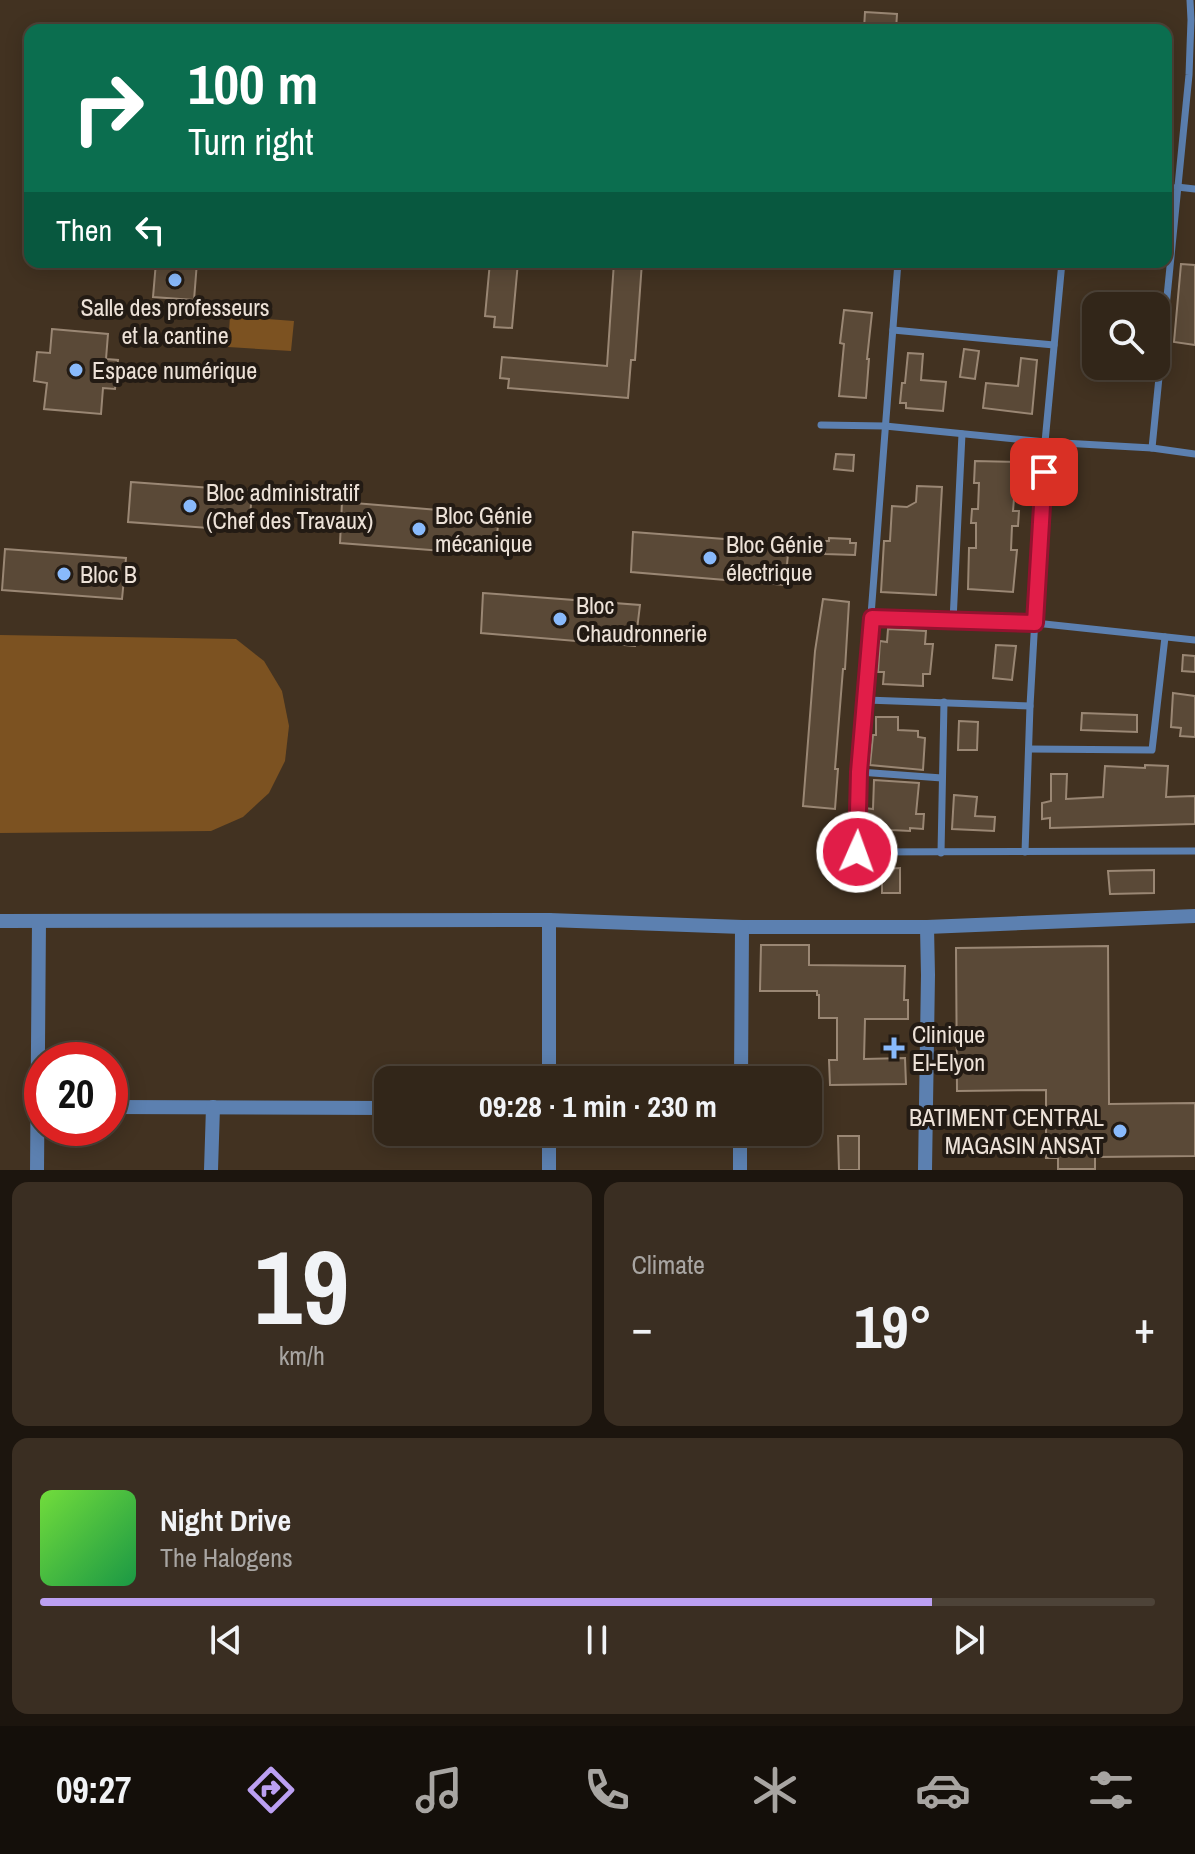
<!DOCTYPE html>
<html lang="en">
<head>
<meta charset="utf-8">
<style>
  :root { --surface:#322619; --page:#3a2e22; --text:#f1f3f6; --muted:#a8a5a2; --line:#4d4338; --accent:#bca0f2 }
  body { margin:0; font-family:"Archivo Narrow",sans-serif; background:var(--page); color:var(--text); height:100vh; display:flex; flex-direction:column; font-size:30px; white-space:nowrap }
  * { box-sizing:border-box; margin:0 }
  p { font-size:26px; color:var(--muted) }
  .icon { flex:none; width:44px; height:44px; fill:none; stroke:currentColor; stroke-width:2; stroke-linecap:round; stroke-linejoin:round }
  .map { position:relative; height:1170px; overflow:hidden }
  .panel { display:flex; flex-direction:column; gap:12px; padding:12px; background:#1c150e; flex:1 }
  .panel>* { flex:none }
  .guide { position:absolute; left:24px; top:24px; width:1148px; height:244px; border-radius:16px; box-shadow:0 4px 20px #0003,0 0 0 2px var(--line); background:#0b6e4f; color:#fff; overflow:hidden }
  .tools { position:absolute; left:1082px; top:292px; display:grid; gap:16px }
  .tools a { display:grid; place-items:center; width:88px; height:88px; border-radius:16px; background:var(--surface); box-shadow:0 4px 20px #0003,0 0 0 2px var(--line); font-size:40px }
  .speed { position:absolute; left:24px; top:1042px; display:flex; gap:16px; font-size:40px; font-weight:700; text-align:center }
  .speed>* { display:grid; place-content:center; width:104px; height:104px; border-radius:50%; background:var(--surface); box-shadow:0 4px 20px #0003,0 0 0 2px var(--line); line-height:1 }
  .speed .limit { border:12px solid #d22; background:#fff; color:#111 }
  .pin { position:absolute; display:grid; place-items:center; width:68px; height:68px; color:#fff; margin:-34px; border-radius:16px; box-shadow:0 4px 12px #0006 }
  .me { position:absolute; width:88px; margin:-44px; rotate:2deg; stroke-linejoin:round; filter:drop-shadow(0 0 6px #0008) }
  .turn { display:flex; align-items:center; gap:28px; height:168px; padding:0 32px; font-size:36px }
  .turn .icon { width:104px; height:104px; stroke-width:2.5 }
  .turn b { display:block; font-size:56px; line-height:68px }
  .then { display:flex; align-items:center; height:76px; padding:0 32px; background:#0003; gap:16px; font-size:30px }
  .big { font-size:60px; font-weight:800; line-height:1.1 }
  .panel .tile { flex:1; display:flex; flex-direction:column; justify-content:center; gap:12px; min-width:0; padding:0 28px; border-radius:16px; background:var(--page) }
  .panel .dial { align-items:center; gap:0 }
  .dial b { font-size:104px; line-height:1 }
  .song { display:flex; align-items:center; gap:24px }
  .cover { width:96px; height:96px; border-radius:12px; background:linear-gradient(135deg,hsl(100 70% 55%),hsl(140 70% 35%)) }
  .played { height:8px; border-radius:4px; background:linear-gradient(90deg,var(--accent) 80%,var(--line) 80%) }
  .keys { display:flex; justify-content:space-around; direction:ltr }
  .heat { display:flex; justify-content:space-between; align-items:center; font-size:44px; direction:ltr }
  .panel .tiles { flex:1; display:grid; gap:12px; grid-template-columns:1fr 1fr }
  .tile:last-child { grid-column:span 2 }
  .trip { position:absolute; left:374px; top:1066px; width:448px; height:80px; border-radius:16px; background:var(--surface); box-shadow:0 4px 20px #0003,0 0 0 2px var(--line); font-weight:800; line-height:80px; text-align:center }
  .dock { display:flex; height:128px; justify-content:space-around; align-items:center; background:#140f0a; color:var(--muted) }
  .dock .icon { width:56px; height:56px }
  .dock .selected { color:var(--accent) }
  .dock b { font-size:36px; color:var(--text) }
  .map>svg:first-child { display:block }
  .pitch { fill:#7c5221 }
  .building { fill:#5a4937; stroke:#9a8774; stroke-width:2 }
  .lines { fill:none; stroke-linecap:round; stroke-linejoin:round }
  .lane { stroke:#5c80b0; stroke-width:7 }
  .street { stroke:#5c80b0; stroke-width:14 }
  .route-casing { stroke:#92132f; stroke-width:20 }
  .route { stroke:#e11d48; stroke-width:14 }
  .poi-dot { fill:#89bafc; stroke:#231b14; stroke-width:3 }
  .labels { text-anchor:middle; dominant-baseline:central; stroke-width:8; stroke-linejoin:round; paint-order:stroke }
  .poi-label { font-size:24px; fill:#ede2d8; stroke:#231b14; text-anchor:start }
</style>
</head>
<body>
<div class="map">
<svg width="1195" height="1170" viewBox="0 0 1195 1170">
  <rect width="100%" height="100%" fill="#423221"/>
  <g class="pitch">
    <polygon points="230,316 294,321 291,351 228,347"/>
    <polygon points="0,635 236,639 264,661 282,691 289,726 285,761 269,793 243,817 211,831 0,833"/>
  </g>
  <g class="building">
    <polygon points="865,12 897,14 896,30 864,29"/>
    <polygon points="156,262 197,262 194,300 153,297"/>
    <polygon points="490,262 518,262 512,328 494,327 495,317 485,316"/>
    <polygon points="614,262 642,262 635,360 631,360 628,398 508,388 509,379 500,378 502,357 607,366"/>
    <polygon points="1181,264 1195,265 1195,345 1174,342"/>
    <polygon points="844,310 872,313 867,359 869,359 866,398 839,396 844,344 840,343"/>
    <polygon points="52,329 108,334 106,359 118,360 115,389 103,388 101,414 44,409 47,383 34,381 37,352 50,353"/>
    <polygon points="964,349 979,351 975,379 960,377"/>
    <polygon points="908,353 923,354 921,380 946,382 943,411 906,408 906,403 900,403 902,383 905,383"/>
    <polygon points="1021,358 1037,360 1032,414 983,408 986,383 1018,386"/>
    <polygon points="836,454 854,455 853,471 834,469"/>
    <polygon points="975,461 1020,462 1019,486 1015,486 1013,511 1019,511 1018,526 1012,526 1011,550 1017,550 1013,592 968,589 969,548 976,548 976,523 971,523 972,509 978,509 979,483 974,483"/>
    <polygon points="131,482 252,491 249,531 128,522"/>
    <polygon points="917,486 942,487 936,595 881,592 884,541 890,541 892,506 907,507 916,502"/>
    <polygon points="342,502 499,515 495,555 340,543"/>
    <polygon points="633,532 789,544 785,585 631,572"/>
    <polygon points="829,538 850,539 850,543 856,543 855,555 825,554 825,541 829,541"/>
    <polygon points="5,549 126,558 122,599 2,590"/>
    <polygon points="483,593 640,605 635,646 481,633"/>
    <polygon points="823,599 849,602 845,669 843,669 835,769 838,769 835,809 803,806 815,651"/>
    <polygon points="888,629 926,631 925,644 933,644 930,674 923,674 923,686 883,684 884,672 878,672 880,641 887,642"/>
    <polygon points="996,645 1016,646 1012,680 993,678"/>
    <polygon points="1183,655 1195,656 1195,672 1182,671"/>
    <polygon points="1173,693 1195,696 1195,737 1180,736 1181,728 1171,727"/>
    <polygon points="1082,713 1137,715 1137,732 1081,730"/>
    <polygon points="876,717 898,717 898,730 918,731 918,737 925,738 923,770 870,765 873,735 876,735"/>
    <polygon points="959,721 978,722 977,750 958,750"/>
    <polygon points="1145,765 1168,766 1166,797 1195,796 1195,824 1050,828 1050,818 1042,819 1042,803 1051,801 1051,774 1067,774 1066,799 1103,797 1105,766 1145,768"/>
    <polygon points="874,780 919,783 916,814 924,814 923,829 910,828 910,831 891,830 875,828 875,824 864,823 865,808 873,809"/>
    <polygon points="954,795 977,797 975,816 995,817 994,831 952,829"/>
    <polygon points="900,868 900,893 882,893 882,869"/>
    <polygon points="1154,870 1154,893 1110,894 1108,871"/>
    <polygon points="761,945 809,945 809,965 905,966 904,1000 908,1000 908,1019 865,1019 864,1059 905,1058 906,1084 830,1085 829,1060 837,1060 837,1018 819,1018 819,995 817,995 817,991 760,991"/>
    <polygon points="1108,946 1109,1104 1195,1103 1195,1156 1095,1157 1095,1169 1058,1169 1058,1158 1046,1158 1046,1090 957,1091 956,948"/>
    <polygon points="838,1136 859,1136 859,1170 839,1170"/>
  </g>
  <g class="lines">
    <g class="lane">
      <polyline points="1177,187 1195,189"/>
      <polyline points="898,262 859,772 857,852 1195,851"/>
      <polyline points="893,330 1054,345"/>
      <polyline points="821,425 885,426 1045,442 1152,448 1195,454"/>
      <polyline points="1152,448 1189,75 1191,20 1190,0"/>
      <polyline points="872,618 1035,623 1195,640"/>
      <polyline points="953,621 962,434"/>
      <polyline points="866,700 1030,706"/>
      <polyline points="1029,749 1152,750 1165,637"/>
      <polyline points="859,772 942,778"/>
      <polyline points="1025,852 1030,706 1045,442 1062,262"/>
      <polyline points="941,853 944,702"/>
    </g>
    <g class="street">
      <polyline points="0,921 549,920 742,927 927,927 1195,916"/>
      <polyline points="549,1080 549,920"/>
      <polyline points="741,1080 742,927"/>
      <polyline points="110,1107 388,1108"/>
      <polyline points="549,1132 549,1170"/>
      <polyline points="37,1170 39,921"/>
      <polyline points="211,1170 213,1107"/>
      <polyline points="740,1170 740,1132"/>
      <polyline points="925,1170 928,975 927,927"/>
    </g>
  </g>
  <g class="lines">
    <defs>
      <polyline id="route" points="857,852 859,772 872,618 1035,623 1044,472"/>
    </defs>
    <use href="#route" class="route-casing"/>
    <use href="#route" class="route"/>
  </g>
  <g class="poi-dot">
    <circle cx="175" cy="280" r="8"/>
    <circle cx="76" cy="370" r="8"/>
    <circle cx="190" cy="506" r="8"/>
    <circle cx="419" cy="529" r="8"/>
    <circle cx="710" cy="558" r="8"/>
    <circle cx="64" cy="574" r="8"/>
    <circle cx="560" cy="619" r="8"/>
    <path d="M890 1036h8v8h8v8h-8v8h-8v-8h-8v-8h8z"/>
    <circle cx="1120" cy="1131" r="8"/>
  </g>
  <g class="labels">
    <g class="poi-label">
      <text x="175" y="307" text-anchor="middle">Salle des professeurs<tspan x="175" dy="28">et la cantine</tspan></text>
      <text x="92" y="370">Espace numérique</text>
      <text x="206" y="492">Bloc administratif<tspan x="206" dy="28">(Chef des Travaux)</tspan></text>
      <text x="435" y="515">Bloc Génie<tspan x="435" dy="28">mécanique</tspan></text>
      <text x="726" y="544">Bloc Génie<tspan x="726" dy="28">électrique</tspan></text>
      <text x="80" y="574">Bloc B</text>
      <text x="576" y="605">Bloc<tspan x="576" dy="28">Chaudronnerie</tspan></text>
      <text x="912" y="1034">Clinique<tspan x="912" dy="28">El-Elyon</tspan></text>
      <text x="1104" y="1117" text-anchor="end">BATIMENT CENTRAL<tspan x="1104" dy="28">MAGASIN ANSAT</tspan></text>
    </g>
  </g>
</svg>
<div class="tools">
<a><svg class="icon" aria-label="search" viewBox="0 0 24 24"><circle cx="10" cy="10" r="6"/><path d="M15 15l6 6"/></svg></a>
</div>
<div class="speed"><div class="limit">20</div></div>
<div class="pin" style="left:1044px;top:472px;background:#d93025"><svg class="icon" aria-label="arrive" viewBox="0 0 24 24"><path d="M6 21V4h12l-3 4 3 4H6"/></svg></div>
<svg class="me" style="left:857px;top:852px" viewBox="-20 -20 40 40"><circle r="17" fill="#e11d48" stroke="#fff" stroke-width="3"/><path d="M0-11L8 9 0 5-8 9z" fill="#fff"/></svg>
<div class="trip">09:28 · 1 min · 230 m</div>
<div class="guide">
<div class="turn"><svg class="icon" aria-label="right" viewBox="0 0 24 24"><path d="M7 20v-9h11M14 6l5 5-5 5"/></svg><div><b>100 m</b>Turn right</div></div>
<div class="then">Then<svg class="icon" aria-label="left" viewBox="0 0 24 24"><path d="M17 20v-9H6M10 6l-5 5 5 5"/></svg></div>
</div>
</div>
<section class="panel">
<div class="tiles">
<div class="tile dial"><b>19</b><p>km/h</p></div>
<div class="tile"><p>Climate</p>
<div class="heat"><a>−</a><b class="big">19°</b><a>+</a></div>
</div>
<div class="tile">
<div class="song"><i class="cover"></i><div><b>Night Drive</b><p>The Halogens</p></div></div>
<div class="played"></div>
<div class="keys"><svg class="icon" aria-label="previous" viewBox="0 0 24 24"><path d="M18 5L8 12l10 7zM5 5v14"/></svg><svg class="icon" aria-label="pause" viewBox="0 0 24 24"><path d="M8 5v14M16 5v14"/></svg><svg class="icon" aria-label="next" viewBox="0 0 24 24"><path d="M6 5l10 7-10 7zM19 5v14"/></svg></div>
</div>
</div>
</section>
<nav class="dock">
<b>09:27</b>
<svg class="icon selected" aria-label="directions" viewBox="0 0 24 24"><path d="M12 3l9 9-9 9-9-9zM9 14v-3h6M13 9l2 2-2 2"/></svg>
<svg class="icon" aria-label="music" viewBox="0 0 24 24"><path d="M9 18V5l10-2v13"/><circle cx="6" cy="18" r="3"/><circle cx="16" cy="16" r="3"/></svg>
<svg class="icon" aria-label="phone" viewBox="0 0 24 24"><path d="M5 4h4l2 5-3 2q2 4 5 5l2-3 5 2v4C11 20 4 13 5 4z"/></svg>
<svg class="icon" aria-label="climate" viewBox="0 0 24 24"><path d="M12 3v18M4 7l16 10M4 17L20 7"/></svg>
<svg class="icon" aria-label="car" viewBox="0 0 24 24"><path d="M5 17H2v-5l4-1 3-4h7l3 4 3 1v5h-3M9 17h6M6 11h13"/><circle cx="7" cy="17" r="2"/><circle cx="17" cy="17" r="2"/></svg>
<svg class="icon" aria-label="filters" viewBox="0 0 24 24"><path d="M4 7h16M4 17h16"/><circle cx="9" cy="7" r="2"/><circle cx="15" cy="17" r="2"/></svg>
</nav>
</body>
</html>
